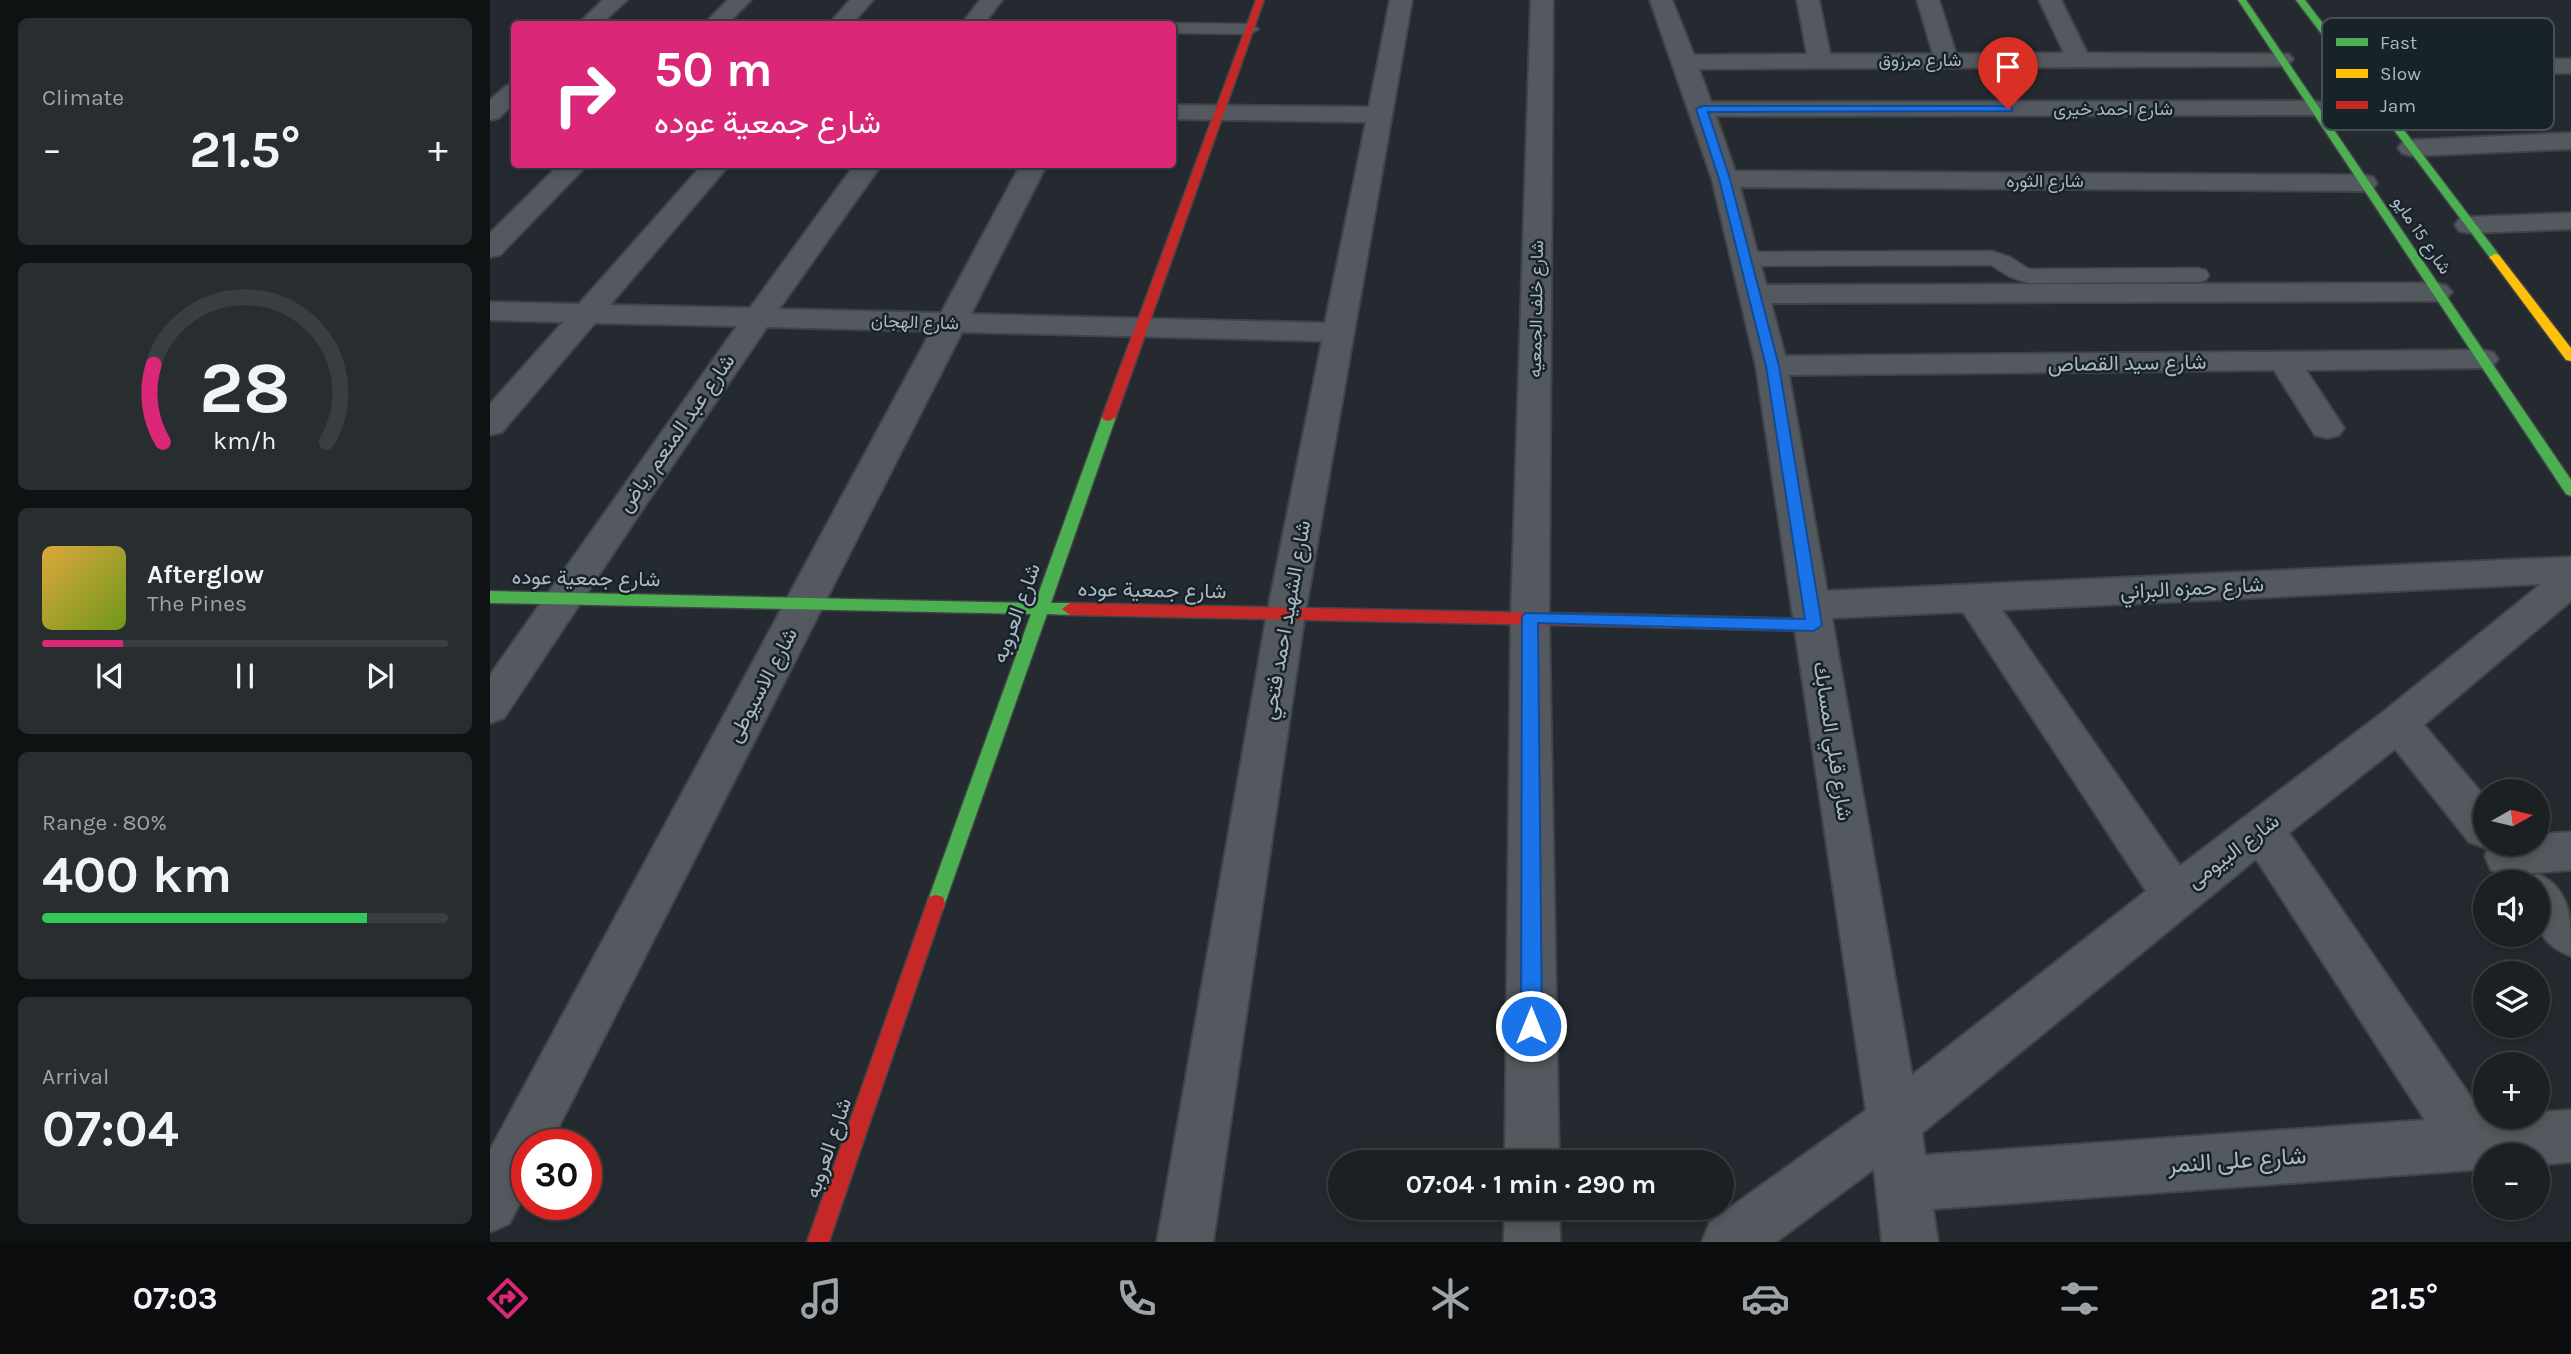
<!DOCTYPE html>
<html lang="en">
<head>
<meta charset="utf-8">
<style>
  :root { --surface:#1b2023; --page:#282d30; --text:#f1f3f6; --muted:#a0a3a6; --line:#393e41; --accent:#db2777 }
  body { margin:0; font-family:Karla,Vazirmatn,sans-serif; background:var(--page); color:var(--text); height:100vh; display:flex; flex-direction:column; font-size:26px; white-space:nowrap }
  * { box-sizing:border-box; margin:0 }
  p { font-size:23px; color:var(--muted) }
  .icon { flex:none; width:38px; height:38px; fill:none; stroke:currentColor; stroke-width:2; stroke-linecap:round; stroke-linejoin:round }
  .map { position:relative; flex:1; overflow:hidden }
  .sheet { display:flex; flex-direction:column; gap:18px; padding:18px; background:#0f1213; width:490px }
  .sheet>* { flex:none }
  .top-card { position:absolute; left:21px; top:21px; width:665px; height:147px; border-radius:7px; box-shadow:0 4px 10px #0003,0 0 0 2px var(--line); background:#db2777; color:#fff; overflow:hidden }
  .needle { width:46px; rotate:82deg }
  .fabs { position:absolute; left:1983px; top:779px; display:grid; gap:14px }
  .fabs a { display:grid; place-items:center; width:77px; height:77px; border-radius:50%; background:var(--surface); box-shadow:0 4px 10px #0003,0 0 0 2px var(--line); font-size:35px }
  .speed { position:absolute; left:21px; top:1129px; display:flex; gap:14px; font-size:35px; font-weight:700; text-align:center }
  .speed>* { display:grid; place-content:center; width:91px; height:91px; border-radius:50%; background:var(--surface); box-shadow:0 4px 10px #0003,0 0 0 2px var(--line); line-height:1 }
  .speed .limit { border:10px solid #d22; background:#fff; color:#111 }
  .pin { position:absolute; display:grid; place-items:center; width:60px; height:60px; color:#fff; margin:-72px -30px; border-radius:50% 50% 50% 0; rotate:-45deg; box-shadow:0 0 7px #0007 }
  .pin .icon { rotate:45deg }
  .me { position:absolute; width:77px; margin:-38px; rotate:0deg; stroke-linejoin:round; filter:drop-shadow(0 0 5px #0008) }
  .turn { display:flex; align-items:center; gap:24px; height:147px; padding:0 28px; font-size:32px }
  .turn .icon { width:91px; height:91px; stroke-width:2.5 }
  .turn b { display:block; font-size:49px; line-height:60px }
  .big { font-size:52px; font-weight:700; line-height:1.1 }
  .sheet .widget { flex:1; display:flex; flex-direction:column; justify-content:center; gap:10px; min-width:0; padding:0 24px; border-radius:10px; background:var(--page) }
  .sheet .dial { align-items:center; gap:0 }
  .dial svg { height:182px; overflow:visible; fill:none; stroke:var(--line); stroke-width:7; stroke-linecap:round; text-anchor:middle }
  .dial text { fill:var(--text); stroke:none }
  .song { display:flex; align-items:center; gap:21px }
  .cover { width:84px; height:84px; border-radius:10px; background:linear-gradient(135deg,hsl(40 70% 55%),hsl(80 70% 35%)) }
  .played { height:7px; border-radius:4px; background:linear-gradient(90deg,var(--accent) 20%,var(--line) 20%) }
  .keys { display:flex; justify-content:space-around; direction:ltr }
  .heat { display:flex; justify-content:space-between; align-items:center; font-size:38px; direction:ltr }
  .charge { height:10px; border-radius:5px; background:linear-gradient(90deg,#34c759 80%,var(--line) 0) }
  .trip { position:absolute; left:838px; top:1150px; width:406px; height:70px; border-radius:35px; background:var(--surface); box-shadow:0 4px 10px #0003,0 0 0 2px var(--line); font-weight:700; line-height:70px; text-align:center }
  .menu { display:flex; height:112px; justify-content:space-around; align-items:center; background:#0b0d0e; color:var(--muted) }
  .menu .icon { width:49px; height:49px }
  .menu .on { color:var(--accent) }
  .menu b { font-size:32px; color:var(--text) }
  main { display:flex; flex:1; min-height:0 }
  .map>svg:first-child { display:block }
  .lines { fill:none; stroke-linecap:round; stroke-linejoin:round }
  .lane-casing { stroke:#404449; stroke-width:3 }
  .street-casing { stroke:#404449; stroke-width:4 }
  .fast-casing { stroke:#404449; stroke-width:3 }
  .slow-casing { stroke:#404449; stroke-width:3 }
  .jam-casing { stroke:#404449; stroke-width:3 }
  .lane { fill:#53595e; fill-rule:evenodd }
  .street { fill:#53595e; fill-rule:evenodd }
  .fast { fill:#4caf50; fill-rule:evenodd }
  .slow { fill:#ffc107; fill-rule:evenodd }
  .jam { fill:#c62828; fill-rule:evenodd }
  .route { fill:#1a73e8; stroke:#114b97; stroke-width:2 }
  .labels { text-anchor:middle; dominant-baseline:central; stroke-width:5; stroke-linejoin:round; paint-order:stroke }
  .far-street-label { font-size:18px; fill:#acb8c3; stroke:#182229 }
  .street-label { font-size:21px; fill:#acb8c3; stroke:#182229 }
  .near-street-label { font-size:24px; fill:#acb8c3; stroke:#182229 }
  .key { fill:#182229; stroke:#444f57; stroke-width:2 }
  .key-label { font-size:19px; fill:#acb8c3 }
</style>
</head>
<body>
<main>
<section class="sheet">
<div class="widget"><p>Climate</p>
<div class="heat"><a>−</a><b class="big">21.5°</b><a>+</a></div>
</div>
<div class="widget dial"><svg viewBox="0 0 100 80">
<path d="M14 69A42 42 0 1 1 86 69"/>
<path d="M14 69A42 42 0 0 1 10 35" stroke="#db2777"/>
<text x="50" y="56" font-size="32" font-weight="700">28</text>
<text x="50" y="72" font-size="11">km/h</text>
</svg></div>
<div class="widget">
<div class="song"><i class="cover"></i><div><b>Afterglow</b><p>The Pines</p></div></div>
<div class="played"></div>
<div class="keys"><svg class="icon" aria-label="previous" viewBox="0 0 24 24"><path d="M18 5L8 12l10 7zM5 5v14"/></svg><svg class="icon" aria-label="pause" viewBox="0 0 24 24"><path d="M8 5v14M16 5v14"/></svg><svg class="icon" aria-label="next" viewBox="0 0 24 24"><path d="M6 5l10 7-10 7zM19 5v14"/></svg></div>
</div>
<div class="widget"><p>Range · 80%</p><b class="big">400 km</b><div class="charge"></div></div>
<div class="widget"><p>Arrival</p><b class="big">07:04</b></div>
</section>
<div class="map">
<svg width="2081" height="1242" viewBox="0 0 2081 1242">
  <rect width="100%" height="100%" fill="#242a2f"/>
  <g class="lines">
    <defs>
      <g id="lane">
        <polygon points="682,23 760,24 769,29 760,34 682,33 682,24 676,24"/>
        <polygon points="1502,251 1520,257 1539,269 1708,268 1716,270 1719,275 1716,280 1708,282 1538,283 1520,277 1501,265 1256,266 1248,264 1245,259 1248,254 1256,252"/>
      </g>
      <g id="street">
        <polygon points="113,0 137,0 111,24 88,24"/>
        <polygon points="238,0 261,0 237,24 214,24"/>
        <polygon points="360,0 383,0 362,24 339,24"/>
        <polygon points="490,0 512,0 494,24 472,24"/>
        <polygon points="900,0 922,0 815,614 723,1242 667,1242 777,614 832,341 472,332 60,1144 37,1144 37,1190 19,1224 0,1232 0,1150 441,331 277,327 152,510 14,718 0,723 0,675 247,326 105,323 12,432 0,435 0,404 73,322 0,320 0,302 89,304 213,164 240,164 120,305 260,308 365,164 392,164 289,309 451,313 531,164 557,164 481,314 835,323 876,122 682,119 682,105 879,107"/>
        <polygon points="1041,0 1063,0 1059,617 1069,1162 1015,1162 1021,617"/>
        <path d="M1160,0h22l22,55 113,-1 -10,-54h22l11,54h103l-16,-54h22l17,54 108,-1 -25,-53h22l26,53 202,1 4,5 -4,5 -8,2 -582,3 12,33 604,-1 9,2 3,5 -3,5 -9,2 -599,1 19,55 629,4 9,2 4,6 -4,6 -9,2 -624,-4 26,98 671,-2 10,3 5,6 -5,6 -10,3 -666,2 14,53 697,-6 11,2 5,7 -5,7 -11,2 -176,2 38,58 -5,7 -12,3 -12,-3 -41,-65 -485,5 38,216 744,-34v44l-147,124 61,72v47h53v-10l33,-2v38l-64,5 -16,-5 -6,-14 4,-10 -4,2 -16,-6 -74,-93 -106,84 195,283h54v-4l33,-2v52l-33,3v-10h-53v14l-552,40 5,33h-56l-8,-73 -98,73h-74l8,-20 156,-112 -110,-744 -44,-187zM2051,584l-158,128 -203,154 -178,-256zM1473,612l183,279 -234,184 -80,-457zM1766,859l169,261 -500,35 -3,-22z"/>
        <polygon points="2081,59 2081,73 1859,75 1851,73 1847,68 1851,63 1859,61"/>
        <polygon points="24,84 24,103 9,118 0,120 0,100 16,86"/>
        <polygon points="2081,133 2081,149 1921,156 1912,153 1908,148 1912,143 1921,140"/>
        <polygon points="70,164 98,164 10,255 0,257 0,233"/>
        <polygon points="2081,213 2081,229 1979,233 1969,231 1965,225 1969,219 1979,217"/>
        <path d="M2048,874c33,15 33,45 33,82 -40,-15 -33,-38 -33,-74h-17z"/>
        <polygon points="1015,1208 1069,1208 1070,1242 1014,1242"/>
      </g>
      <g id="fast">
        <polygon points="1748,0 1756,0 2081,480 2081,496 2076,494"/>
        <polygon points="1806,0 1815,0 2009,255 2009,259 2001,259"/>
        <polygon points="619,413 626,417 561,603 580,603 588,609 580,615 557,614 455,903 453,909 446,911 439,909 437,903 541,614 0,603 0,591 545,603 612,417"/>
      </g>
      <g id="slow">
        <polygon points="2005,254 2009,255 2081,348 2081,361 2076,360 2001,259 1999,257"/>
        <polygon points="1158,615 1324,619 1332,625 1324,631 1158,627 1150,621"/>
      </g>
      <g id="jam">
        <polygon points="766,0 774,0 626,417 619,421 614,420 612,417"/>
        <polygon points="580,603 1158,615 1166,621 1158,627 580,615 572,609"/>
        <polygon points="446,895 453,897 455,903 339,1242 317,1242 437,903 439,897"/>
      </g>
    </defs>
    <use href="#lane" class="lane-casing"/>
    <use href="#street" class="street-casing"/>
    <use href="#fast" class="fast-casing"/>
    <use href="#slow" class="slow-casing"/>
    <use href="#jam" class="jam-casing"/>
    <use href="#lane" class="lane"/>
    <use href="#street" class="street"/>
    <use href="#fast" class="fast"/>
    <use href="#slow" class="slow"/>
    <use href="#jam" class="jam"/>
  </g>
  <polygon class="route" points="1518,106 1522,107 1522,111 1218,112 1240,179 1289,366 1332,625 1324,631 1048,623 1052,1026 1049,1033 1041,1036 1034,1033 1031,1026 1032,617 1035,613 1315,619 1276,366 1229,179 1206,109 1212,106"/>
  <g class="labels">
    <g class="far-street-label">
      <text x="1430" y="60">شارع مرزوق</text>
      <text x="1623" y="109">شارع احمد خيرى</text>
      <text x="1555" y="181">شارع الثوره</text>
      <text transform="translate(1932 235) rotate(56)">شارع 15 مايو</text>
      <text transform="translate(1046 309) rotate(-89)">شارع خلف الجمعيه</text>
      <text transform="translate(425 322) rotate(2)">شارع الهجان</text>
    </g>
    <g class="street-label">
      <text transform="translate(1637 363) rotate(-1)">شارع سيد القصاص</text>
      <text transform="translate(186 433) rotate(-55)">شارع عبد المنعم رياض</text>
      <text transform="translate(96 578) rotate(1)">شارع جمعية عوده</text>
      <text transform="translate(1702 588) rotate(-3)">شارع حمزه البراني</text>
      <text transform="translate(662 590) rotate(1)">شارع جمعية عوده</text>
      <text transform="translate(526 613) rotate(-70)">شارع العروبه</text>
      <text transform="translate(796 620) rotate(-80)">شارع الشهيد احمد فتحي</text>
      <text transform="translate(272 685) rotate(-62)">شارع الاسيوطى</text>
      <text transform="translate(1343 741) rotate(81)">شارع قبلي المسابك</text>
      <text transform="translate(1743 851) rotate(-37)">شارع البيومى</text>
      <text transform="translate(338 1148) rotate(-71)">شارع العروبه</text>
    </g>
    <g class="near-street-label">
      <text transform="translate(1747 1160) rotate(-4)">شارع على النمر</text>
    </g>
  </g>
  <rect x="1832" y="18" width="232" height="112" rx="10" class="key"/>
  <rect x="1846" y="38" width="32" height="8" fill="#4caf50"/>
  <rect x="1846" y="69" width="32" height="9" fill="#ffc107"/>
  <rect x="1846" y="101" width="32" height="8" fill="#c62828"/>
  <g class="key-label">
    <text x="1890" y="49">Fast</text>
    <text x="1890" y="80">Slow</text>
    <text x="1890" y="112">Jam</text>
  </g>
</svg>
<div class="fabs">
<a><svg class="needle" viewBox="-14 -14 28 28"><path d="M0-13l5 13h-10z" fill="#e53935"/><path d="M0 13l5-13h-10z" fill="#a0a3a6"/></svg></a>
<a><svg class="icon" aria-label="sound" viewBox="0 0 24 24"><path d="M4 9h4l5-4v14l-5-4H4zM17 9q2 3 0 6"/></svg></a>
<a><svg class="icon" aria-label="layers" viewBox="0 0 24 24"><path d="M12 4l9 5-9 5-9-5zM3 14l9 5 9-5"/></svg></a>
<a>+</a>
<a>−</a>
</div>
<div class="speed"><div class="limit">30</div></div>
<div class="pin" style="left:1518px;top:109px;background:#d93025"><svg class="icon" aria-label="arrive" viewBox="0 0 24 24"><path d="M6 21V4h12l-3 4 3 4H6"/></svg></div>
<svg class="me" style="left:1041px;top:1026px" viewBox="-20 -20 40 40"><circle r="17" fill="#1a73e8" stroke="#fff" stroke-width="3"/><path d="M0-11L8 9 0 5-8 9z" fill="#fff"/></svg>
<div class="trip">07:04 · 1 min · 290 m</div>
<div class="top-card">
<div class="turn"><svg class="icon" aria-label="right" viewBox="0 0 24 24"><path d="M7 20v-9h11M14 6l5 5-5 5"/></svg><div><b>50 m</b>شارع جمعية عوده</div></div>
</div>
</div>
</main>
<nav class="menu">
<b>07:03</b>
<svg class="icon on" aria-label="directions" viewBox="0 0 24 24"><path d="M12 3l9 9-9 9-9-9zM9 14v-3h6M13 9l2 2-2 2"/></svg>
<svg class="icon" aria-label="music" viewBox="0 0 24 24"><path d="M9 18V5l10-2v13"/><circle cx="6" cy="18" r="3"/><circle cx="16" cy="16" r="3"/></svg>
<svg class="icon" aria-label="phone" viewBox="0 0 24 24"><path d="M5 4h4l2 5-3 2q2 4 5 5l2-3 5 2v4C11 20 4 13 5 4z"/></svg>
<svg class="icon" aria-label="climate" viewBox="0 0 24 24"><path d="M12 3v18M4 7l16 10M4 17L20 7"/></svg>
<svg class="icon" aria-label="car" viewBox="0 0 24 24"><path d="M5 17H2v-5l4-1 3-4h7l3 4 3 1v5h-3M9 17h6M6 11h13"/><circle cx="7" cy="17" r="2"/><circle cx="17" cy="17" r="2"/></svg>
<svg class="icon" aria-label="filters" viewBox="0 0 24 24"><path d="M4 7h16M4 17h16"/><circle cx="9" cy="7" r="2"/><circle cx="15" cy="17" r="2"/></svg>
<b>21.5°</b>
</nav>
</body>
</html>
